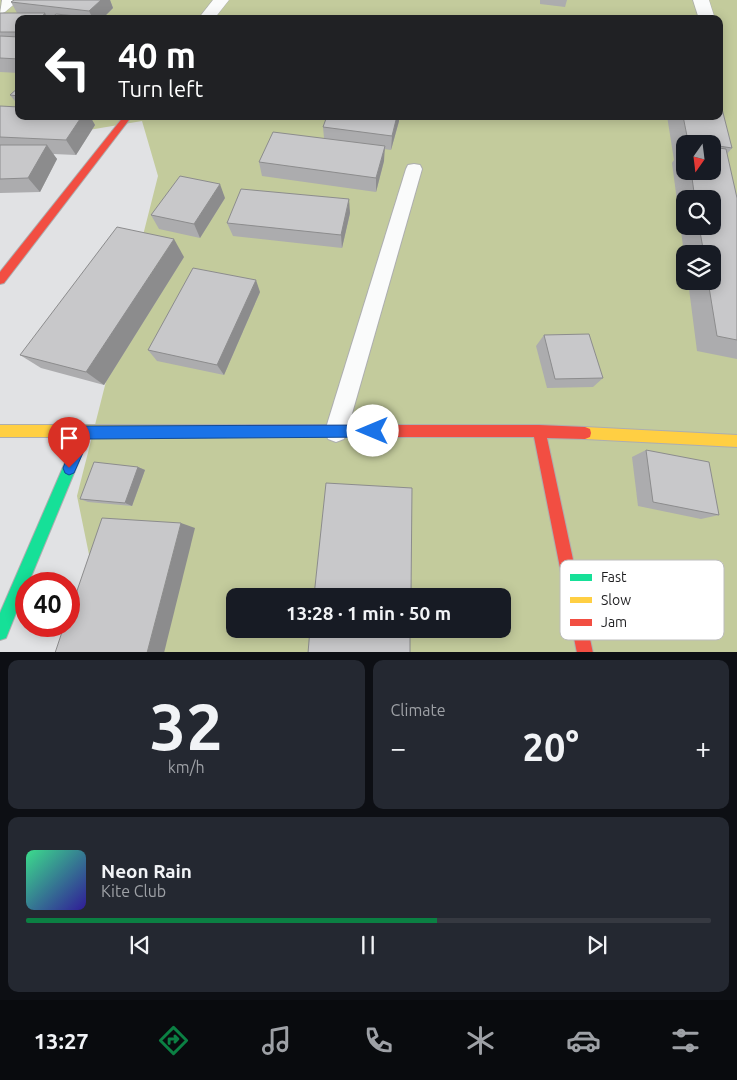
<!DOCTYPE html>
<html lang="en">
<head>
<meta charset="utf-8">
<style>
  :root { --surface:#171b24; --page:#242831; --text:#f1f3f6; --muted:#9ea1a6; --line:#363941; --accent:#0b8043 }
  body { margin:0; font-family:Ubuntu,sans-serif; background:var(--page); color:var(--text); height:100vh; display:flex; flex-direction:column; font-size:19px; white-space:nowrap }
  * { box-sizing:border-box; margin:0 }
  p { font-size:16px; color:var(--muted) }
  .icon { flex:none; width:28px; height:28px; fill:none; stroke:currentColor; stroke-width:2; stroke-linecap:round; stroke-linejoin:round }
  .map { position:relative; height:652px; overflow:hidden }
  .panel { display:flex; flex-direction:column; gap:8px; padding:8px; background:#0d0f14; flex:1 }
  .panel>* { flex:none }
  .top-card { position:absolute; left:15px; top:15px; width:708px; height:105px; border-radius:10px; box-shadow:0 2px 12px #0003; background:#202124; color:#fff; overflow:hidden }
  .needle { width:32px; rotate:194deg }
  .controls { position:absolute; left:676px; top:135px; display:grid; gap:10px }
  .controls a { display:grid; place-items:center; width:45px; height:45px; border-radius:10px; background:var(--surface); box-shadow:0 2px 12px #0003; font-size:25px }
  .speed { position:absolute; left:15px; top:572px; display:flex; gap:10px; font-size:25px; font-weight:700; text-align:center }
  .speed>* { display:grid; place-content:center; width:65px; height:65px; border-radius:50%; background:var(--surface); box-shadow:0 2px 12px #0003; line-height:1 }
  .speed .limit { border:8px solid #d22; background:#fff; color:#111 }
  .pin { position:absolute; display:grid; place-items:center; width:42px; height:42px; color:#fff; margin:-51px -21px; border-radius:50% 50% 50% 0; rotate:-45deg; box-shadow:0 0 5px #0007 }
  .pin .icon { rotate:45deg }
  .me { position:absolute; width:55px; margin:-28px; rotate:270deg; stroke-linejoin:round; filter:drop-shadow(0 0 4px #0008) }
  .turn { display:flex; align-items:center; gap:18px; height:105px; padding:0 20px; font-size:22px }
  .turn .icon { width:65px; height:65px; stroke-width:2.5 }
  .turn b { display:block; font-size:35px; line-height:42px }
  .big { font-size:38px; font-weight:700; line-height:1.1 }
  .panel .tile { flex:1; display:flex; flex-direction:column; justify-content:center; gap:8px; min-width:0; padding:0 18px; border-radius:10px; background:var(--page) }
  .panel .dial { align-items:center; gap:0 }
  .dial b { font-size:65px; line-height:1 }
  .song { display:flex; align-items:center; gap:15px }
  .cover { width:60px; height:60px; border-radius:8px; background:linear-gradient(135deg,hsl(150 70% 55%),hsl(250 70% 35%)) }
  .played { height:5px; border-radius:2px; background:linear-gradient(90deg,var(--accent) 60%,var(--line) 60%) }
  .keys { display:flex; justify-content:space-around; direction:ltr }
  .heat { display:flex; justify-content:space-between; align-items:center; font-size:28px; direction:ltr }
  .panel .tiles { flex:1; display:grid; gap:8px; grid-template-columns:1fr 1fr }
  .tile:last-child { grid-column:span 2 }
  .trip { position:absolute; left:226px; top:588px; width:285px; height:50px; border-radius:10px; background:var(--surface); box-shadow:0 2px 12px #0003; font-weight:700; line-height:50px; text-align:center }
  .tab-bar { display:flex; height:80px; justify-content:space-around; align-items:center; background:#090b0e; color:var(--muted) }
  .tab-bar .icon { width:35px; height:35px }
  .tab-bar .current { color:var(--accent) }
  .tab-bar b { font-size:22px; color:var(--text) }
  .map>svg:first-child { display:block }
  .forest { fill:#c3cb9c; fill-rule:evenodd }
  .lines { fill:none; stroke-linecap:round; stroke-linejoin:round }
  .lane-casing { stroke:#adaeaf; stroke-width:2 }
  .street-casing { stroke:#adaeaf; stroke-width:1 }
  .fast-casing { stroke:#adaeaf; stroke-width:2 }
  .slow-casing { stroke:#adaeaf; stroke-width:2 }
  .jam-casing { stroke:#adaeaf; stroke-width:2 }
  .lane { fill:#fafbfb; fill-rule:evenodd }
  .street { fill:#fafbfb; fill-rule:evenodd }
  .fast { fill:#16e098; fill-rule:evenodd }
  .slow { fill:#ffcf43; fill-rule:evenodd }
  .jam { fill:#f24e42; fill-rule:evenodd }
  .wall { fill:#acacae; fill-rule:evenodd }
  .shaded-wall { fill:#8c8c8d }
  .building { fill:#c8c8ca; stroke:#8c8c8d }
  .route { fill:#1a73e8; stroke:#114b97 }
  .key { fill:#fff; stroke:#bcbcbc; stroke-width:1 }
  .key-label { font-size:14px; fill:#1e1e20 }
</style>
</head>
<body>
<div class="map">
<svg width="737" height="653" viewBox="0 0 737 653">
  <rect width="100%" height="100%" fill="#e1e2e4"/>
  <path class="forest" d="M0,0h737v652h-628l-32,-156 81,-320 -16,-55 -142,24zM19,19h700v97h-700zM685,144h27v27h-27zM685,199h27v27h-27zM685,254h27v27h-27zM235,596h267v33h-267z"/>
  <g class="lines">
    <defs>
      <polygon id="lane" points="414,164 420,165 422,169 347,431 344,439 336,442 328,439 325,431 406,169 408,165"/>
      <g id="street">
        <polygon points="2,0 19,0 5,12 0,14"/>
        <polygon points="213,0 229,0 214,19 198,19"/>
        <polygon points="693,0 709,0 715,19 699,19"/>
      </g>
      <polygon id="fast" points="85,426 90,428 91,432 28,584 26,584 26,588 6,638 0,640 0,613 80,428"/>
      <g id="slow">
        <polygon points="0,425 248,425 253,427 254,431 253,435 248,437 0,437"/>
        <polygon points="585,427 737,435 737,447 585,439 580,437 579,433 580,429"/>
      </g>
      <g id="jam">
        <polygon points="124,116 132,116 4,283 0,284 0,272"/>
        <polygon points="248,425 539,425 585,427 590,429 591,433 590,437 585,439 547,438 593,653 577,653 534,437 248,437 243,435 242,431 243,427"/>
      </g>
    </defs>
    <use href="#lane" class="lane-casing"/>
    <use href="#street" class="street-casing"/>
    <use href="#fast" class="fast-casing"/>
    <use href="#slow" class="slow-casing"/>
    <use href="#jam" class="jam-casing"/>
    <use href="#lane" class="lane"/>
    <use href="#street" class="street"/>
    <use href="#fast" class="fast"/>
    <use href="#slow" class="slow"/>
    <use href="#jam" class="jam"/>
  </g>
  <g class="wall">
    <polygon points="14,0 110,0 113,8 102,19 19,19 19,73 0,72 0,13 17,13 11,2"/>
    <polygon points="540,0 567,0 565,7 540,4"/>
    <polygon points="19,87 19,106 10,95"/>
    <polygon points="0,106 19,116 97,116 94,119 91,119 95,125 76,155 53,154 57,159 40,192 0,193"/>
    <polygon points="327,116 399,116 399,121 391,150 384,149 384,161 376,192 262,176 259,162 324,138 323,127"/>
    <path d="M667,116h52l13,32 -5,6 10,44v161l-40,-8 -9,-70h24v-27h-27v7l-13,-98 2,-3zM685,144h27v27h-27zM685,199h27v27h-27z"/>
    <polygon points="225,198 200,238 159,229 151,215"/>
    <polygon points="350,213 342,248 233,236 227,223"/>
    <polygon points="184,257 104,385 41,368 20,355"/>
    <polygon points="260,292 224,375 157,361 148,350"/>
    <polygon points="544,335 603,378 593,387 547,388 536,346"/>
    <polygon points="646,450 719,515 701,519 638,506 632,457"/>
    <polygon points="138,467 145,470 132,506 88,502 80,499"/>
  </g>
  <g class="shaded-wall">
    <polygon points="101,0 110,0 113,8 102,19 93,19 89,11"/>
    <polygon points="45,13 48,19 40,19"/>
    <polygon points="82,116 90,116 95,125 76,155 66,140"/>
    <polygon points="397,116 399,116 399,121 391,150 392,136"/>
    <polygon points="47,145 57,159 40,192 28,178"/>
    <polygon points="385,146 384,161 376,192 376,178"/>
    <polygon points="220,184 225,198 200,238 194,224"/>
    <polygon points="349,199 350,213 342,248 341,235"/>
    <polygon points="174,239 184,257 104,385 86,372"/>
    <polygon points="256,280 260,292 224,375 217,365"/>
    <polygon points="138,467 145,470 132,506 125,503"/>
    <polygon points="181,523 195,528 164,653 147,653"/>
  </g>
  <g class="building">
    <polygon points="14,0 101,0 89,11 11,2"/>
    <polygon points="0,13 45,13 40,19 19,19 19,32 0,32"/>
    <polygon points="56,14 86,17 84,19 50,19"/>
    <polygon points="0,36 19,37 19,59 0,58"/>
    <polygon points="19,87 19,96 10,95"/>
    <polygon points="719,97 732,148 712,145 712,144 703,144 688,141 683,116 719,116"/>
    <polygon points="0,106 19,107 19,116 82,116 66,140 0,137"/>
    <polygon points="327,116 397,116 392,136 323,127"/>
    <polygon points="273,132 385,146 376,178 259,162"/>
    <polygon points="0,145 47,145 28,178 0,179"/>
    <polygon points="712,147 726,149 737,198 737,340 717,336 708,281 712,281 712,254 704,254 699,226 712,226 712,199 695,199 691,171 712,171"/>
    <polygon points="180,176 220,184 194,224 151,215"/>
    <polygon points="241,189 349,199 341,235 227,223"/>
    <polygon points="117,227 174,239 86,372 20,355"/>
    <polygon points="193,268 256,280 217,365 148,350"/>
    <polygon points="589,334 603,378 555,379 544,335"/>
    <polygon points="646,450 709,462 719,515 653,502"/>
    <polygon points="94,462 138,467 125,503 80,499"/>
    <polygon points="326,483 412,488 411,596 314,596"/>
    <polygon points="102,518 181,523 147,653 55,653 64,626 69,626 69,614"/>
    <polygon points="310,629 410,629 410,653 308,653"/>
  </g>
  <polygon class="route" points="373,425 377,426 379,431 377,436 373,437 89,439 74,473 69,475 65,473 63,468 80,428 85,426"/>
  <rect x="560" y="560" width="164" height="80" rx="8" class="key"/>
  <rect x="570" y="574" width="22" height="7" fill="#16e098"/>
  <rect x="570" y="597" width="22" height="6" fill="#ffcf43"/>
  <rect x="570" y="619" width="22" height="7" fill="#f24e42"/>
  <g class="key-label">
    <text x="601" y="582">Fast</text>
    <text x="601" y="605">Slow</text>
    <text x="601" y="627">Jam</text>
  </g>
</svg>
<div class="controls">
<a><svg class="needle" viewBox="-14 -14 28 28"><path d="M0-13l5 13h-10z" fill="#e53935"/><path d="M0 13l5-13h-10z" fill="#9ea1a6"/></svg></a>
<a><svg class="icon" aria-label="search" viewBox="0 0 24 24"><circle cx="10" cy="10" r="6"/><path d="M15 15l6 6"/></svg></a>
<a><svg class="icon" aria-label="layers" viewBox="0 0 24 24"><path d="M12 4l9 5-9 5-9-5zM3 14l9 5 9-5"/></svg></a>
</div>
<div class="speed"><div class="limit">40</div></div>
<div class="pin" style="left:69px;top:468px;background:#d93025"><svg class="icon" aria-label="arrive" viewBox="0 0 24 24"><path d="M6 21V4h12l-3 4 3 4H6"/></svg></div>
<svg class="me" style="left:373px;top:431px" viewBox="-20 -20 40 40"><circle r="19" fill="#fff"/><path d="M0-13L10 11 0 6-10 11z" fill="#1a73e8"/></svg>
<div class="trip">13:28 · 1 min · 50 m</div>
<div class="top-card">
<div class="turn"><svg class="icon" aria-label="left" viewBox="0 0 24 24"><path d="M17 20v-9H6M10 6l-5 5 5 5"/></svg><div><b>40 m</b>Turn left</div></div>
</div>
</div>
<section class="panel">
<div class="tiles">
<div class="tile dial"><b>32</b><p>km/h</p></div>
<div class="tile"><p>Climate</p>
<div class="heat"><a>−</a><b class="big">20°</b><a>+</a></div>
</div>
<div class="tile">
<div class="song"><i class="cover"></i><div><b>Neon Rain</b><p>Kite Club</p></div></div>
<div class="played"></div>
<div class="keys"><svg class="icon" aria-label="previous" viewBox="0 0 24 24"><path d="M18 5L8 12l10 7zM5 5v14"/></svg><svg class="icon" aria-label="pause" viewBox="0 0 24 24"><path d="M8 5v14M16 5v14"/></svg><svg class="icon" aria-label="next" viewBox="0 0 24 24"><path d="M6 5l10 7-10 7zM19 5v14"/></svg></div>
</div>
</div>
</section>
<nav class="tab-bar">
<b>13:27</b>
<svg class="icon current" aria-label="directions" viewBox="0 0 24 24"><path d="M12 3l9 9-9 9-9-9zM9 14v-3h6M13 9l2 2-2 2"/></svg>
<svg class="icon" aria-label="music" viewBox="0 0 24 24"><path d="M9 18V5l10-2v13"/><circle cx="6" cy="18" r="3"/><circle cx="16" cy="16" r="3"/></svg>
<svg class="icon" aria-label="phone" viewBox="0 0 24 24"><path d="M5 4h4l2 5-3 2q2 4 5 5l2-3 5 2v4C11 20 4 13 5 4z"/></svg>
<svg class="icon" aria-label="climate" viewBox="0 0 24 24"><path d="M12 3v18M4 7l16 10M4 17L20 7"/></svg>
<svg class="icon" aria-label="car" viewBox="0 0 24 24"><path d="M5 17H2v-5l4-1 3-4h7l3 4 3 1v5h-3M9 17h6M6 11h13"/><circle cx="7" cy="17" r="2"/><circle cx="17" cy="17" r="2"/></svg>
<svg class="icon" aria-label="filters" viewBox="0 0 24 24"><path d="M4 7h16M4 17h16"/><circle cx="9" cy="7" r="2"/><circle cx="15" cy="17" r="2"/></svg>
</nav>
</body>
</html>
